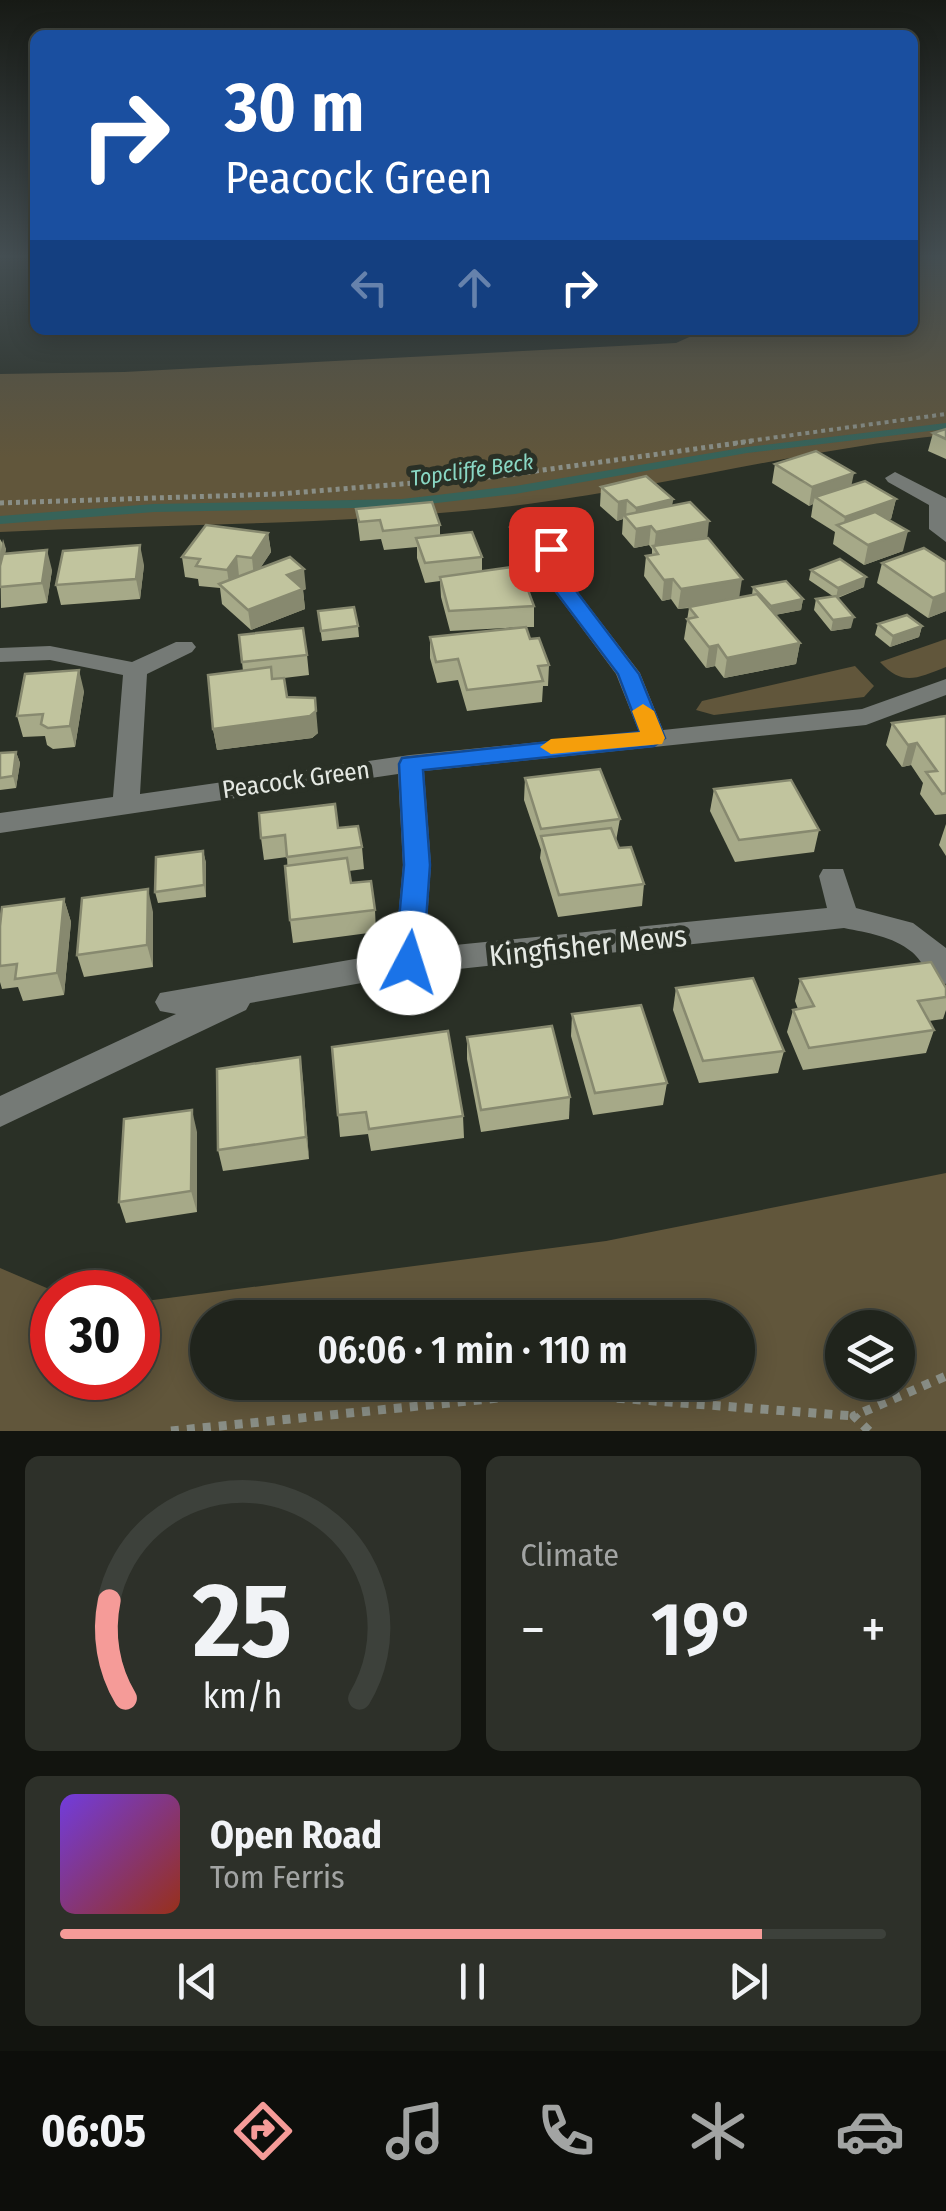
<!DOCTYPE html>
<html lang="en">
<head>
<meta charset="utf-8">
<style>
  :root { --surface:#20241c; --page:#2d3029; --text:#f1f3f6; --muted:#a2a4a3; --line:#3d413b; --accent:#f59b98 }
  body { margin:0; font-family:"Fira Sans Condensed",sans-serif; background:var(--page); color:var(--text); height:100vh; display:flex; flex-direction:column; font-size:38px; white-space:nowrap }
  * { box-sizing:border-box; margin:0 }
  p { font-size:32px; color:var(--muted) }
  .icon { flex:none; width:55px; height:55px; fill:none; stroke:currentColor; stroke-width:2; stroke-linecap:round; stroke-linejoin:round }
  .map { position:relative; height:1431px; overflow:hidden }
  .drawer { display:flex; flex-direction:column; gap:25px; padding:25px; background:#12140f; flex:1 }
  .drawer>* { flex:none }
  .banner { position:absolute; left:30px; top:30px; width:888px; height:305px; border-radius:15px; box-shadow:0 5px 25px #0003,0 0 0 2px var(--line); background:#1a4fa0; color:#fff; overflow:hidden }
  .fabs { position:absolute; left:825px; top:1310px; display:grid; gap:20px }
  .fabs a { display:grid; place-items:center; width:90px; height:90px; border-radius:50%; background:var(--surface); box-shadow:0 5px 25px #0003,0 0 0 2px var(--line); font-size:50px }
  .speed { position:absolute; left:30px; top:1270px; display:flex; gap:20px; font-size:50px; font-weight:700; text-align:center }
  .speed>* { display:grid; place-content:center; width:130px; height:130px; border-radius:50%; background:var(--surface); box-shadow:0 5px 25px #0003,0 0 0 2px var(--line); line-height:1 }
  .speed .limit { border:15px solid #d22; background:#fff; color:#111 }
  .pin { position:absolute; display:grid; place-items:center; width:85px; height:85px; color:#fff; margin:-42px; border-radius:20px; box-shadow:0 5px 15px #0006 }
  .me { position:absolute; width:110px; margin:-55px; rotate:5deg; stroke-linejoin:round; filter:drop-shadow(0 0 8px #0008) }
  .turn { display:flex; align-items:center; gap:35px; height:210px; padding:0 30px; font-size:45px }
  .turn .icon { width:130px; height:130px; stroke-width:2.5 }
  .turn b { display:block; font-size:70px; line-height:85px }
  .lanes { display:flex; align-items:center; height:95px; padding:0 30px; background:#0003; justify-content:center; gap:50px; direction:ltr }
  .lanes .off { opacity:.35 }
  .big { font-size:75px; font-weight:600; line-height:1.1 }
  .drawer .tile { flex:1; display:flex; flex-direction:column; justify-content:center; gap:15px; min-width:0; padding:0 35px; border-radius:15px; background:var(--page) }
  .drawer .dial { align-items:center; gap:0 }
  .dial svg { height:260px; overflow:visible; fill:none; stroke:var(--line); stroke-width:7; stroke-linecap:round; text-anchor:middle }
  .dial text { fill:var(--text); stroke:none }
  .song { display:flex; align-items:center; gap:30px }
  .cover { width:120px; height:120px; border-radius:15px; background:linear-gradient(135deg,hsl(260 70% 55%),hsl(10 70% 35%)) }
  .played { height:10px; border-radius:5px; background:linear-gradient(90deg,var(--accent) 85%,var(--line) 85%) }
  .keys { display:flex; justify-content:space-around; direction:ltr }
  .heat { display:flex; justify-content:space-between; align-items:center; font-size:55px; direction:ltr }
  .drawer .tiles { flex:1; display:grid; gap:25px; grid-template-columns:1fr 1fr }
  .tile:last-child { grid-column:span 2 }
  .trip { position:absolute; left:190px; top:1300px; width:565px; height:100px; border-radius:50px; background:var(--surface); box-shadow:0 5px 25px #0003,0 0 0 2px var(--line); font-weight:600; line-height:100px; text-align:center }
  .tabs { display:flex; height:160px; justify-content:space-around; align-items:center; background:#0d0e0b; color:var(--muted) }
  .tabs .icon { width:70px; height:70px }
  .tabs .current { color:var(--accent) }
  .tabs b { font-size:45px; color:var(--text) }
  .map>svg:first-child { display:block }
  .green { fill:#61563b; fill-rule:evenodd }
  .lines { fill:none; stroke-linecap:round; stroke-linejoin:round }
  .stream { fill:#376359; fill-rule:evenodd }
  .path-far2 { stroke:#898e86; stroke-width:4; stroke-dasharray:4 4; stroke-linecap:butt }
  .path-far1 { stroke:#898e86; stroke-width:5; stroke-dasharray:4 4; stroke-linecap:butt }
  .path { stroke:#898e86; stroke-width:9; stroke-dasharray:8 8; stroke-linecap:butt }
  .minor { fill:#757a76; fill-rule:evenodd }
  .wall { fill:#a6a988 }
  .shaded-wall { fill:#87896f }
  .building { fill:#c1c49e; stroke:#87896f; stroke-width:2.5 }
  .route { fill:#1a73e8; stroke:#114b97; stroke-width:2.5 }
  .slow { fill:#f59e0b }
  .labels { text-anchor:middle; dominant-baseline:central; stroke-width:10; stroke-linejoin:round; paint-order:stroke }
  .far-water-label { font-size:22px; font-style:italic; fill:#89d7c4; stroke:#2a3026 }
  .street-label { font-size:25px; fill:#e5e9e3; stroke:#2a3026 }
  .near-street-label { font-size:30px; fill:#e5e9e3; stroke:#2a3026 }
</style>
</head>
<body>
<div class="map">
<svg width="946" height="1431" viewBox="0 0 946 1431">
  <rect width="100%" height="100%" fill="#2a3026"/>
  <g class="green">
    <path d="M913,258h33v177c-141,14 -277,51 -418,69 -175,22 -352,19 -528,28v-158l124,-2 552,-29 29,-13h207z"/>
    <path d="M946,639v28c-29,11 -43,20 -66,-5z"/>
    <polygon points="855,666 874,686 864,697 714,715 696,710 702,701"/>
    <path d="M946,1173v258h-946v-163l56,24 -4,86h86v-76l468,-61zM208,1318h530v64h-530zM842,1328h56v54h-56z"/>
  </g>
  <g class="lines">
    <polygon class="stream" points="946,423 946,429 747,453 515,494 402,507 154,512 0,524 0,516 154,504 402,499 515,486 747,447"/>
    <polyline class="path-far2" points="734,443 946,414"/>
    <polyline class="path-far1" points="0,503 279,494 500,476 752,441"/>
    <g class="path">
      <polyline points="171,1431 548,1393 854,1416"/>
      <polyline points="869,1431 854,1416 946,1376"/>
    </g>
    <g class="minor">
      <polygon points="895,472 946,498 946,542 929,529 929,505 888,482 885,478"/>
      <path d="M518,521l40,24 16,42 66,86 23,57 199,-21 84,-30v16l-80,30 -442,46 7,94 -6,83 402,-40 -8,-32 4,-7h20l13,39 57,15 33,25v36c-16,-5 -22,-21 -34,-32 -20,-16 -44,-19 -68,-24l-432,46 -162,29 -4,7 -246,117v-31l176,-82 -16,-3 -5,-9 5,-9 235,-41 8,-87 -5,-91 -398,59v-20l113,-16 10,-122 -73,-15 -50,2v-14l50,-2 82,16 44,-20h16l4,5 -4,5 -45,22 -7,120 270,-39 229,-23 -23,-58 -64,-86 -11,-36 -33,-25z"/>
    </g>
  </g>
  <g class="wall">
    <polygon points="946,429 946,459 928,451 933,433"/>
    <polygon points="775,464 896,499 891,519 888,520 903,551 864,565 833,544 835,532 811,517 813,504 809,506 772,483"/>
    <polygon points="601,487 673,499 672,505 707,538 739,598 752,595 753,587 803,599 801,610 775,615 800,643 796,664 724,678 715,666 706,668 684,639 689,608 678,609 671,599 662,601 644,576 646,556 652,555 652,549 649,545 634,548 622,534 623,519 617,521 600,506"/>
    <polygon points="356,509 440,525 440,536 482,557 482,571 534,606 534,627 526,627 530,639 549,665 548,686 543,686 542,702 467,711 458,680 437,683 430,658 430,637 523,627 450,631 441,597 440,581 425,583 417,558 417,547 384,550 381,539 360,541"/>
    <polygon points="268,533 271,552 260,568 306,589 303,590 305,609 251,630 222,604 220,588 199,586 198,579 185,577 182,557"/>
    <polygon points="0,539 6,549 5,553 52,570 47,603 1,608"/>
    <polygon points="946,562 946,611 928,618 877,583 882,563"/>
    <polygon points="144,565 140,599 61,605 56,585"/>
    <polygon points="811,570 864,587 838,598 851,628 831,631 814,610 816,599 834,597 809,580"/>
    <polygon points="318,611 358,626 359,637 322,641"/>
    <polygon points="878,624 922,626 919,637 890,647 875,635"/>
    <polygon points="239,635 307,655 309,675 284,678 287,697 318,733 312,738 217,750 213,729 243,671"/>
    <polygon points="84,691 75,747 53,749 47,745 45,736 23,737 17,716"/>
    <polygon points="946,716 946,814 935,815 920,794 923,783 911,765 902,767 886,745 892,723"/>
    <polygon points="16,752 20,763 16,788 0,790 0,753"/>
    <polygon points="525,778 620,819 616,841 619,848 644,884 642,906 558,917 540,858 541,850 524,800"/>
    <polygon points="714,789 819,830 814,852 735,862 710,811"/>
    <polygon points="946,824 946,856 939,845"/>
    <polygon points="338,828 362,847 364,869 349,871 351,883 375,910 376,932 293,943 290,920 287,857 264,860 261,838"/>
    <polygon points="203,851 206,863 206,897 158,903 155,892"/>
    <polygon points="64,899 71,922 64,995 23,1001 18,987 2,989 0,982 0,926"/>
    <polygon points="153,912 153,967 84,977 77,955"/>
    <polygon points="800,979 946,988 946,1010 943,1019 929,1021 934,1030 926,1053 803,1070 787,1032 793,1010 798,1009 795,1001"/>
    <polygon points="676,988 784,1051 778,1073 699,1083 673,1010"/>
    <polygon points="572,1014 667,1083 663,1105 593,1115 571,1036"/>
    <polygon points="467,1037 570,1097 569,1119 481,1132 467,1059"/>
    <polygon points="332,1047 463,1116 464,1138 371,1151 368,1134 340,1137"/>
    <polygon points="300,1057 309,1159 223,1171 218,1150"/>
    <polygon points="197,1132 197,1212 126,1223 119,1202"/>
  </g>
  <g class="shaded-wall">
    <polygon points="854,473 850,492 815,497 813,504 809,506 812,487"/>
    <polygon points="673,499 670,518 634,527 636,508"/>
    <polygon points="896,499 891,519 850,533 843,528 845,517"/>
    <polygon points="627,500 626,517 624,515 623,519 617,521 618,502"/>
    <polygon points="709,521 707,541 654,549 656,532"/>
    <polygon points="651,526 649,545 634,548 636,529"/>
    <polygon points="908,531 903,551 864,565 868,545"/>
    <polygon points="268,533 271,552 254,578 252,558"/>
    <polygon points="3,539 6,549 3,566 0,555"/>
    <polygon points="140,545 144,565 140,599 136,579"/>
    <polygon points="47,550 52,570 47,603 42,583"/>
    <polygon points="237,556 239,576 230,590 227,570"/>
    <polygon points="304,569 306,589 303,590 305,609 251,630 248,610 287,575"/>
    <polygon points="866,577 864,587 836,598 838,588"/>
    <polygon points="673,579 671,599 662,601 664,580"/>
    <polygon points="742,579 739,599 678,609 681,589"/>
    <polygon points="946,593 946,611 928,618 933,598"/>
    <polygon points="803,599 801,610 769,616 771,606"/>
    <polygon points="854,617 851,628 831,631 833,620"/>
    <polygon points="922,626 919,637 890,647 893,636"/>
    <polygon points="800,643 796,664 724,678 727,658"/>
    <polygon points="718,645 715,666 706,668 709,647"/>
    <polygon points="79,670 84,691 75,747 70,726"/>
    <polygon points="315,698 318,733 312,738 217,750 213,729"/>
    <polygon points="917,743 911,765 902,767 908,745"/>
    <polygon points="16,752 20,763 16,788 13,776"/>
    <polygon points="203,851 206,863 206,897 204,885"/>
    <polygon points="148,889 153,912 153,967 147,945"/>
    <polygon points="64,899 71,922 64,995 57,973"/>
    <polygon points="300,1057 303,1079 309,1159 306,1137"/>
    <polygon points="192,1110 197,1132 197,1212 191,1191"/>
  </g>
  <g class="building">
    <polygon points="946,429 946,439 933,433"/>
    <polygon points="816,451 854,473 812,487 775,464"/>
    <polygon points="646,476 673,499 636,508 627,500 618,502 601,487"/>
    <polygon points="865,481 896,499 845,517 815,497"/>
    <polygon points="432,502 440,525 383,531 380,520 359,522 356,509"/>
    <polygon points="690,502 709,521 656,532 651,526 636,529 624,515"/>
    <polygon points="875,512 908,531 868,545 837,525"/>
    <polygon points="206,525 268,533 252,558 237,556 227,570 196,566 200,559 182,557"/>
    <polygon points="472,532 482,557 425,563 416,538"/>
    <polygon points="708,538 742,579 681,589 673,579 664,580 646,556 658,554 653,546"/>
    <polygon points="140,545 136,579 56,585 63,551"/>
    <polygon points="924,548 946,562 946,593 933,598 882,563"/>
    <polygon points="47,550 42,583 0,587 0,566 3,554"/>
    <polygon points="290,557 304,569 287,575 303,589 248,610 219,584"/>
    <polygon points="840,559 866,577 838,588 811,570"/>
    <polygon points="519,566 534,606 449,611 440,577"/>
    <polygon points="786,581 803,599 771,606 753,587"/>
    <polygon points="757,594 800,643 727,658 718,645 709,647 687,619 697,617 689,607"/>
    <polygon points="836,596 854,617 833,620 816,599"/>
    <polygon points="354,607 358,626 321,631 318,611"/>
    <polygon points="907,615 922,626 893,636 878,624"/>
    <polygon points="526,627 530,639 539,638 549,665 538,666 543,681 467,690 458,659 436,662 430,637"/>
    <polygon points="303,628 307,655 242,662 239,635"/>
    <polygon points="271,667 272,679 284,678 287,697 315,698 316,711 310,716 213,729 208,675"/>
    <polygon points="79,670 70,726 48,728 41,724 43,714 17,716 25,674"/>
    <polygon points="946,716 946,793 942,794 926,772 937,771 917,743 908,745 892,723"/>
    <polygon points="16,752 13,776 0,778 0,753"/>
    <polygon points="600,769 620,819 541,829 525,778"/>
    <polygon points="791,780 819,830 739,840 714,789"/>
    <polygon points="335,804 338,828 358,826 362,847 287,857 285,835 261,838 259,813"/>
    <polygon points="611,828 619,848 631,847 644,884 559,895 541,836"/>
    <polygon points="203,851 204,885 155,892 156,857"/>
    <polygon points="347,858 351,883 371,881 375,910 290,920 285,866"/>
    <polygon points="148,889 147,945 77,955 82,898"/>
    <polygon points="64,899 57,973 15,979 17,964 0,966 0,926 2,907"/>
    <polygon points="931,962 946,988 946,997 918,1001 934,1030 809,1048 793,1010 814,1006 800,979"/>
    <polygon points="753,978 784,1051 703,1061 676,988"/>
    <polygon points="641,1005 667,1083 595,1093 572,1014"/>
    <polygon points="552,1026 570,1097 481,1110 467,1037"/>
    <polygon points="448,1031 463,1116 369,1129 366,1112 338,1115 332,1047"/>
    <polygon points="300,1057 306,1137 218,1150 217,1069"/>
    <polygon points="192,1110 191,1191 119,1202 124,1119"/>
  </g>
  <linearGradient id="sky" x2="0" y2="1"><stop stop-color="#171a15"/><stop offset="0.56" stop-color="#444e52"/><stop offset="1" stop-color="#444e52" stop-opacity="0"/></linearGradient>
  <rect width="946" height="458" fill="url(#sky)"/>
  <polygon class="route" points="551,543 561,549 573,587 639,674 665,738 654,746 423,770 430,865 423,963 419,971 399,971 395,963 404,865 399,764 402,758 640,732 618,674 553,588 542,549"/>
  <polygon class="slow" points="643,704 654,711 665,738 662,744 551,754 540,747 551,739 640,732 632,711"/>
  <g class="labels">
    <g class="far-water-label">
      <text transform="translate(472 470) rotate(-8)">Topcliffe Beck</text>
    </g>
    <g class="street-label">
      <text transform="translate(296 780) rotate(-8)">Peacock Green</text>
    </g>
    <g class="near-street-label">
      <text transform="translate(588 946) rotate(-6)">Kingfisher Mews</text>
    </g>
  </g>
</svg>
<div class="fabs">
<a><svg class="icon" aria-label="layers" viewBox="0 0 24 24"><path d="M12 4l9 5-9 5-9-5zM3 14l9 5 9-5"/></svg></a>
</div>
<div class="speed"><div class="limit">30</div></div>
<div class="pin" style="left:551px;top:549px;background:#d93025"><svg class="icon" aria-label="arrive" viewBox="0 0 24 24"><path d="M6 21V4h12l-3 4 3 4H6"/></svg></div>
<svg class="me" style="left:409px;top:963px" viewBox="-20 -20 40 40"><circle r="19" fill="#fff"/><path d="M0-13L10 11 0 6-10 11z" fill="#1a73e8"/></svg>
<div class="trip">06:06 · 1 min · 110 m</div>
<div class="banner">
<div class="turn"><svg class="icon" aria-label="right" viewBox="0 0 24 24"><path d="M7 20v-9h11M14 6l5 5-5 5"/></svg><div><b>30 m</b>Peacock Green</div></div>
<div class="lanes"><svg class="icon off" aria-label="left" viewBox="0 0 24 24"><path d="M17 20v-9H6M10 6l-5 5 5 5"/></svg><svg class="icon off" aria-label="ahead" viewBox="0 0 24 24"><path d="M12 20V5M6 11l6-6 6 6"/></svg><svg class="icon" aria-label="right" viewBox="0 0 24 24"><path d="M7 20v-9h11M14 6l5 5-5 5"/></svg></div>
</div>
</div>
<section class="drawer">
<div class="tiles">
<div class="tile dial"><svg viewBox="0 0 100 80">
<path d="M14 69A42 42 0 1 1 86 69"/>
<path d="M14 69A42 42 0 0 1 9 39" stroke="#f59b98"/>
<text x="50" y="56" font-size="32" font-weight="700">25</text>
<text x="50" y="72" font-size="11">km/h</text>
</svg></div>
<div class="tile"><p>Climate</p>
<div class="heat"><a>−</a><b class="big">19°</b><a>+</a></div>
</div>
<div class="tile">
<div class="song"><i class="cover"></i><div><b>Open Road</b><p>Tom Ferris</p></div></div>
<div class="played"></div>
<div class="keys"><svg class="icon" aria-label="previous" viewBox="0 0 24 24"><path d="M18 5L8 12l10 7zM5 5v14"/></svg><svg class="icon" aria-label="pause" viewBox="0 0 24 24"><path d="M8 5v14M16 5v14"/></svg><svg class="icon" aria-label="next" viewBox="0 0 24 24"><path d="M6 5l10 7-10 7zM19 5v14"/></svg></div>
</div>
</div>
</section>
<nav class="tabs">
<b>06:05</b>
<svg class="icon current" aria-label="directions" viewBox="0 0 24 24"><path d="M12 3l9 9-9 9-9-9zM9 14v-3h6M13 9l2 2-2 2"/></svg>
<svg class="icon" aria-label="music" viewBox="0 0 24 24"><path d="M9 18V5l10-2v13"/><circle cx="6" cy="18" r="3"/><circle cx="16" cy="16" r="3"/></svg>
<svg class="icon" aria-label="phone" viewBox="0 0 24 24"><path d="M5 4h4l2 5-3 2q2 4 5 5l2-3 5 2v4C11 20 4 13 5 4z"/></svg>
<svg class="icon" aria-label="climate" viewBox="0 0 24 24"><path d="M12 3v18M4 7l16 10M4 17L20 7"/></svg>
<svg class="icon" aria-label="car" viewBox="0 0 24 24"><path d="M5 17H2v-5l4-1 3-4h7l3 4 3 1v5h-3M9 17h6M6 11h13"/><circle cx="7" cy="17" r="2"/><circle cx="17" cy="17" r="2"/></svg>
</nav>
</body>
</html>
